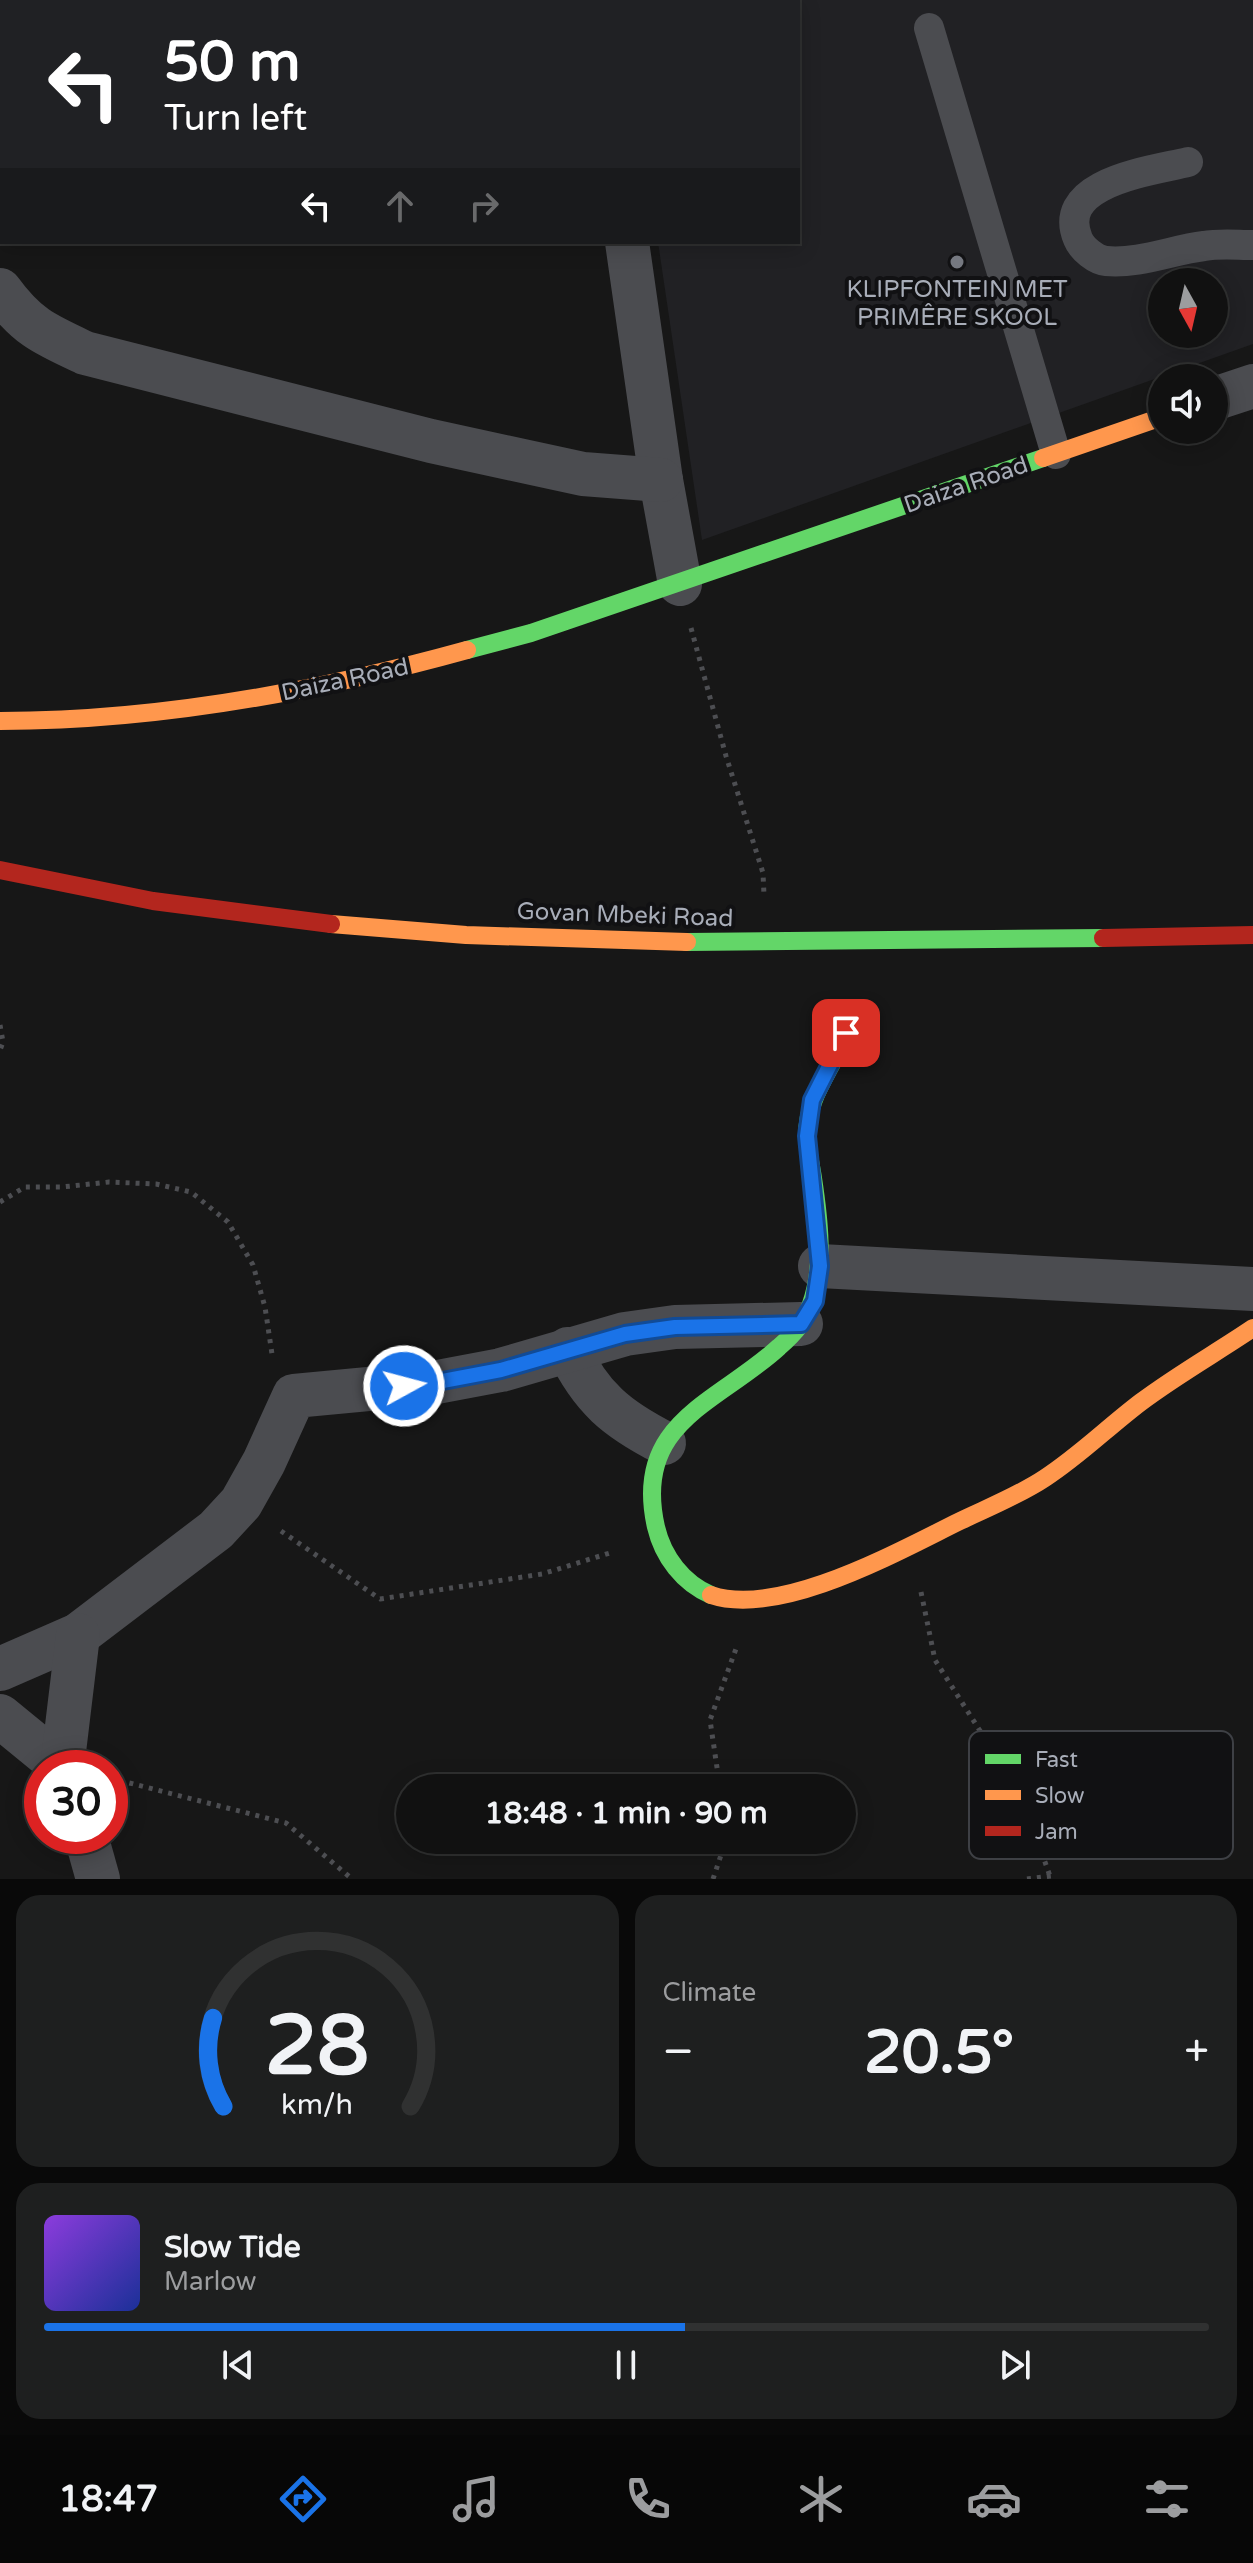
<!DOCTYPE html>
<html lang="en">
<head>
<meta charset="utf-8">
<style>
  :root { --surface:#111; --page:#1e1f1f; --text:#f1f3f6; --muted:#9c9d9f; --line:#303131; --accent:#1a73e8 }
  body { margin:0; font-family:"Varela Round",sans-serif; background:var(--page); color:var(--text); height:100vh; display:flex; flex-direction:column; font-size:30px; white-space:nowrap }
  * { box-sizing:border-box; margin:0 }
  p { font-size:26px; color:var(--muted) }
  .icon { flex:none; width:44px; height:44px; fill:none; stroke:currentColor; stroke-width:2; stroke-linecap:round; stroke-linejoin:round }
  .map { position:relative; height:1879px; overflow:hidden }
  .drawer { display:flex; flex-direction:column; gap:16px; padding:16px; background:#090909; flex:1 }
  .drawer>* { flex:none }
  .hud { position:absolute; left:0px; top:0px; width:800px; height:244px; box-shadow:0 4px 20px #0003,0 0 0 2px var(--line); background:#202124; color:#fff; overflow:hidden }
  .needle { width:52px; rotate:172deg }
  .tools { position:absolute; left:1148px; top:268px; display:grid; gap:16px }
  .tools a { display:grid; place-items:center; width:80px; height:80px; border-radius:50%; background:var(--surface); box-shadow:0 4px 20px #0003,0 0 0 2px var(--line); font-size:40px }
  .speed { position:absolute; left:24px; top:1750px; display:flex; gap:16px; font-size:40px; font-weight:700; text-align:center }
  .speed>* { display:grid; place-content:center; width:104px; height:104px; border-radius:50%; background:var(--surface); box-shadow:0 4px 20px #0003,0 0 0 2px var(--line); line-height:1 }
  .speed .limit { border:12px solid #d22; background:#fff; color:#111 }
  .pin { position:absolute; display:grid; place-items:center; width:68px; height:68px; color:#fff; margin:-34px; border-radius:16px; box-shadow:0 4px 12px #0006 }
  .me { position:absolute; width:88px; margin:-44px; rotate:83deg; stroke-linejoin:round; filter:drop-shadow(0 0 6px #0008) }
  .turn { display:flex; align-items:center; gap:28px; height:168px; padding:0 32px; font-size:36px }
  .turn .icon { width:104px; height:104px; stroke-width:2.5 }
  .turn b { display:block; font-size:56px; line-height:68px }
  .lanes { display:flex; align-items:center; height:76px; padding:0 32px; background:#0003; justify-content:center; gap:40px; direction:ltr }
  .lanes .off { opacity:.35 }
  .big { font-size:60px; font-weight:800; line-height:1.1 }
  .drawer .card { flex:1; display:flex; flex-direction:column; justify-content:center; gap:12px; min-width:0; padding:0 28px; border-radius:24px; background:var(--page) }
  .drawer .dial { align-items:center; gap:0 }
  .dial svg { height:208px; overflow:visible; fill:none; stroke:var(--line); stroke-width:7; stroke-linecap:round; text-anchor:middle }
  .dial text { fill:var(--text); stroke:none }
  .song { display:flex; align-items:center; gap:24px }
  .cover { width:96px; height:96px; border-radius:12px; background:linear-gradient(135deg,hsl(270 70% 55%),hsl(230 70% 35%)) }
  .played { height:8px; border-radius:4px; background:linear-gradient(90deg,var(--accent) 55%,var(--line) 55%) }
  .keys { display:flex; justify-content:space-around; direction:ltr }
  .heat { display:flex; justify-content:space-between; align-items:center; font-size:44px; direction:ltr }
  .drawer .tiles { flex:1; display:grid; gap:16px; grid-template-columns:1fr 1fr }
  .card:last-child { grid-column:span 2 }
  .trip { position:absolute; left:396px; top:1774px; width:460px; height:80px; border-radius:40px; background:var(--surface); box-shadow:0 4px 20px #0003,0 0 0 2px var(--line); font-weight:800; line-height:80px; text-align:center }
  .menu { display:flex; height:128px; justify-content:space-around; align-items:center; background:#070707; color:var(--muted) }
  .menu .icon { width:56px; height:56px }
  .menu .active { color:var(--accent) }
  .menu b { font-size:36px; color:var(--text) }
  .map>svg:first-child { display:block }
  .built { fill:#212124; fill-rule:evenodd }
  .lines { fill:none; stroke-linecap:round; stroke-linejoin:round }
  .path { stroke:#4d4e52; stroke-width:5; stroke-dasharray:4 6; stroke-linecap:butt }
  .lane { stroke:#4b4c50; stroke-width:30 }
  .street { stroke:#4b4c50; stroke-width:44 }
  .fast { stroke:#63d668; stroke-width:18 }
  .slow { stroke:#ff974d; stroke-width:18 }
  .jam { stroke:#b3261e; stroke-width:18 }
  .route-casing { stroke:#114b97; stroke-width:20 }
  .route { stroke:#1a73e8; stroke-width:14 }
  .poi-dot { fill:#757880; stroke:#111113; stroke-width:3 }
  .labels { text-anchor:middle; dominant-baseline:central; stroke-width:8; stroke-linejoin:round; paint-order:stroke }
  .poi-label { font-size:24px; fill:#a8adb8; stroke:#111113 }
  .street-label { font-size:24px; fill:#a8adb8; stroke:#111113 }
  .key { fill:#111113; stroke:#3e4045; stroke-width:2 }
  .key-label { font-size:22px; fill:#a8adb8 }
</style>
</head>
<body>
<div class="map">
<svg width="1253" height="1879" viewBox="0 0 1253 1879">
  <rect width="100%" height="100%" fill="#171717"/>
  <path class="built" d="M621,0h632v344l-551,196 -44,-298h140v-240h-177zM1162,282h52v52h-52z"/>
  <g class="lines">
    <g class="path">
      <polyline points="305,2 306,0"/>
      <polyline points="0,152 2,151"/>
      <polyline points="691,628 726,756 763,873 764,895"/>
      <polyline points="0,1025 3,1042 0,1050"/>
      <polyline points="0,1202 25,1187 62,1187 109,1182 156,1184 191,1192 228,1222 253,1265 265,1307 272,1354"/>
      <polyline points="281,1531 380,1599 542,1574 613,1552"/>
      <polyline points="921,1592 935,1660 1022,1797 1051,1879"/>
      <polyline points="110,1778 286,1823 352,1879"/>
      <polyline points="720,1788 710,1720 737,1646"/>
      <polyline points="713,1879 726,1840"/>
      <polyline points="1027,1879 1051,1876"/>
    </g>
    <g class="lane">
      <polyline points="929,28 1056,454"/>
      <path d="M1188,162c-36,9 -134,20 -110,77 4,10 18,21 28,22 33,3 66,-11 98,-15 16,-3 33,-1 49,-1"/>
    </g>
    <g class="street">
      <polyline points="593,0 593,2"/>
      <polyline points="627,242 661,480 680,584"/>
      <path d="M0,290c27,37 44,44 85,63l346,88 152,33 78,6"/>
      <polyline points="1214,399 1253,386"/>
      <polyline points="820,1266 1253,1289"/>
      <path d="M568,1349c23,49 49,70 96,94"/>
      <polyline points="0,1669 78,1635 216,1530 241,1503 264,1462 294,1396 432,1383 501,1370 625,1334 675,1327 801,1324"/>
      <polyline points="0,1716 61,1766"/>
      <polyline points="62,1768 78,1635"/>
      <polyline points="86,1836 98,1879"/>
    </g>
    <g class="fast">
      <polyline points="467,650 531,633 1043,458"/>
      <polyline points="687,942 1103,938"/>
      <path d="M711,1595c-28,-12 -48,-38 -55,-68 -24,-105 62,-124 123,-180 14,-12 27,-26 32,-43 14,-40 8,-86 2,-126 -2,-14 -6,-29 -6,-42 0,-34 17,-56 31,-84 6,-11 10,-23 14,-34"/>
    </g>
    <g class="slow">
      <polyline points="1043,458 1162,417"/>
      <path d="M0,721c158,0 315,-29 467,-71"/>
      <polyline points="331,924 466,935 687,942"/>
      <path d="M711,1595c68,23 186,-43 247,-73 29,-14 60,-26 87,-44 34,-22 63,-51 96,-76 36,-27 75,-49 112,-74"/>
    </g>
    <g class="jam">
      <polyline points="0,870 153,901 331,924"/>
      <polyline points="1103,938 1253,935"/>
    </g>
  </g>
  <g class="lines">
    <defs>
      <polyline id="route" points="404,1386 432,1383 501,1370 625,1334 675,1327 801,1324 815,1301 820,1266 807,1136 812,1100 846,1033"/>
    </defs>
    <use href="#route" class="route-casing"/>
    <use href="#route" class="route"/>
  </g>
  <circle class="poi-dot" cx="957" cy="262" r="8"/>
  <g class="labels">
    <g class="poi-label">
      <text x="957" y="289">KLIPFONTEIN MET<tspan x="957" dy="28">PRIMÊRE SKOOL</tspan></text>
    </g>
    <g class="street-label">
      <text transform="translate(966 485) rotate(-19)">Daiza Road</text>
      <text transform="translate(345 680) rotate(-12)">Daiza Road</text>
      <text transform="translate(625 915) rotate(2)">Govan Mbeki Road</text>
    </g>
  </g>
  <rect x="969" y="1731" width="264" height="128" rx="12" class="key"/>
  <rect x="985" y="1754" width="36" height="10" fill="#63d668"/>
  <rect x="985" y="1790" width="36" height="10" fill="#ff974d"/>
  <rect x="985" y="1826" width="36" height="10" fill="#b3261e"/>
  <g class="key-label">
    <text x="1035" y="1767">Fast</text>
    <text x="1035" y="1803">Slow</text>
    <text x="1035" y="1839">Jam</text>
  </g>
</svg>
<div class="tools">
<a><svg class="needle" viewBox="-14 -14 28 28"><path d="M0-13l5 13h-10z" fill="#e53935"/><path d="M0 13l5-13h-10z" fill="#9c9d9f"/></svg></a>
<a><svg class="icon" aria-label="sound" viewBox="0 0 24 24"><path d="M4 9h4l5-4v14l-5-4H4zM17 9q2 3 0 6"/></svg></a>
</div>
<div class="speed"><div class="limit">30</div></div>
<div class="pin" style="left:846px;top:1033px;background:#d93025"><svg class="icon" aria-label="arrive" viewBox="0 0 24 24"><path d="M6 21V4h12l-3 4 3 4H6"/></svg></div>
<svg class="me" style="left:404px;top:1386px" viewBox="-20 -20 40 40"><circle r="17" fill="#1a73e8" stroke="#fff" stroke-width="3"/><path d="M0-11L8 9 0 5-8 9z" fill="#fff"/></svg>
<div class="trip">18:48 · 1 min · 90 m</div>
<div class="hud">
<div class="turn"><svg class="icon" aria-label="left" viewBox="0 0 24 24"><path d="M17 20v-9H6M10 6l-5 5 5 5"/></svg><div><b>50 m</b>Turn left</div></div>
<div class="lanes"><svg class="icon" aria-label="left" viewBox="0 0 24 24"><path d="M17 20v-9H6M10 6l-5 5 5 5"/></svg><svg class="icon off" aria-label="ahead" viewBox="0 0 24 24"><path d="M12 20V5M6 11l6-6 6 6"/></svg><svg class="icon off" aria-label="right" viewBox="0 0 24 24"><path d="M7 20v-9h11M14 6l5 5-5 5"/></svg></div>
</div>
</div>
<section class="drawer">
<div class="tiles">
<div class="card dial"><svg viewBox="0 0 100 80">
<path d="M14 69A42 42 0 1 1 86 69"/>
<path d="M14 69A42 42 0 0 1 10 35" stroke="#1a73e8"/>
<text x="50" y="56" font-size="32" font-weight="700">28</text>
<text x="50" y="72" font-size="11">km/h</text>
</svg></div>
<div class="card"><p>Climate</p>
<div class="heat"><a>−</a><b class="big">20.5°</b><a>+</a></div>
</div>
<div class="card">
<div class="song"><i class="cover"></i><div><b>Slow Tide</b><p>Marlow</p></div></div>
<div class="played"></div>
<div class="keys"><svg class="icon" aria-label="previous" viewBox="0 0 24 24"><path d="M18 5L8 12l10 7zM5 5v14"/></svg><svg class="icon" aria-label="pause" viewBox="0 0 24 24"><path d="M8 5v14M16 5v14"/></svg><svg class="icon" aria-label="next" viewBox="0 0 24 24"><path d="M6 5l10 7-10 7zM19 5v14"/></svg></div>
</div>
</div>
</section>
<nav class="menu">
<b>18:47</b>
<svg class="icon active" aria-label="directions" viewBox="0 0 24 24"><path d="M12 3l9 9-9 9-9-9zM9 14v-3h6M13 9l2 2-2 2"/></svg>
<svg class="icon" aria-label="music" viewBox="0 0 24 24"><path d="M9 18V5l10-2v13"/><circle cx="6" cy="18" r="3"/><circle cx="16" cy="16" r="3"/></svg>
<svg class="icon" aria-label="phone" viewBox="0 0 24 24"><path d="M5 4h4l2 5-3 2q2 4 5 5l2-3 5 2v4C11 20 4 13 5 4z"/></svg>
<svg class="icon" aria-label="climate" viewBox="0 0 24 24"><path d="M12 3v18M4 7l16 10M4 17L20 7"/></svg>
<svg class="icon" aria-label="car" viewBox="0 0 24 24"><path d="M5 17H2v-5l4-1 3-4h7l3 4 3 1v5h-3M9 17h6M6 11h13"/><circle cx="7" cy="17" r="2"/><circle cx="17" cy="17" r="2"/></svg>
<svg class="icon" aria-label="filters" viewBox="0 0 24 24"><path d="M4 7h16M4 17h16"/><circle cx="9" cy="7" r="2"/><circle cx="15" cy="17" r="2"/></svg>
</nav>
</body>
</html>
